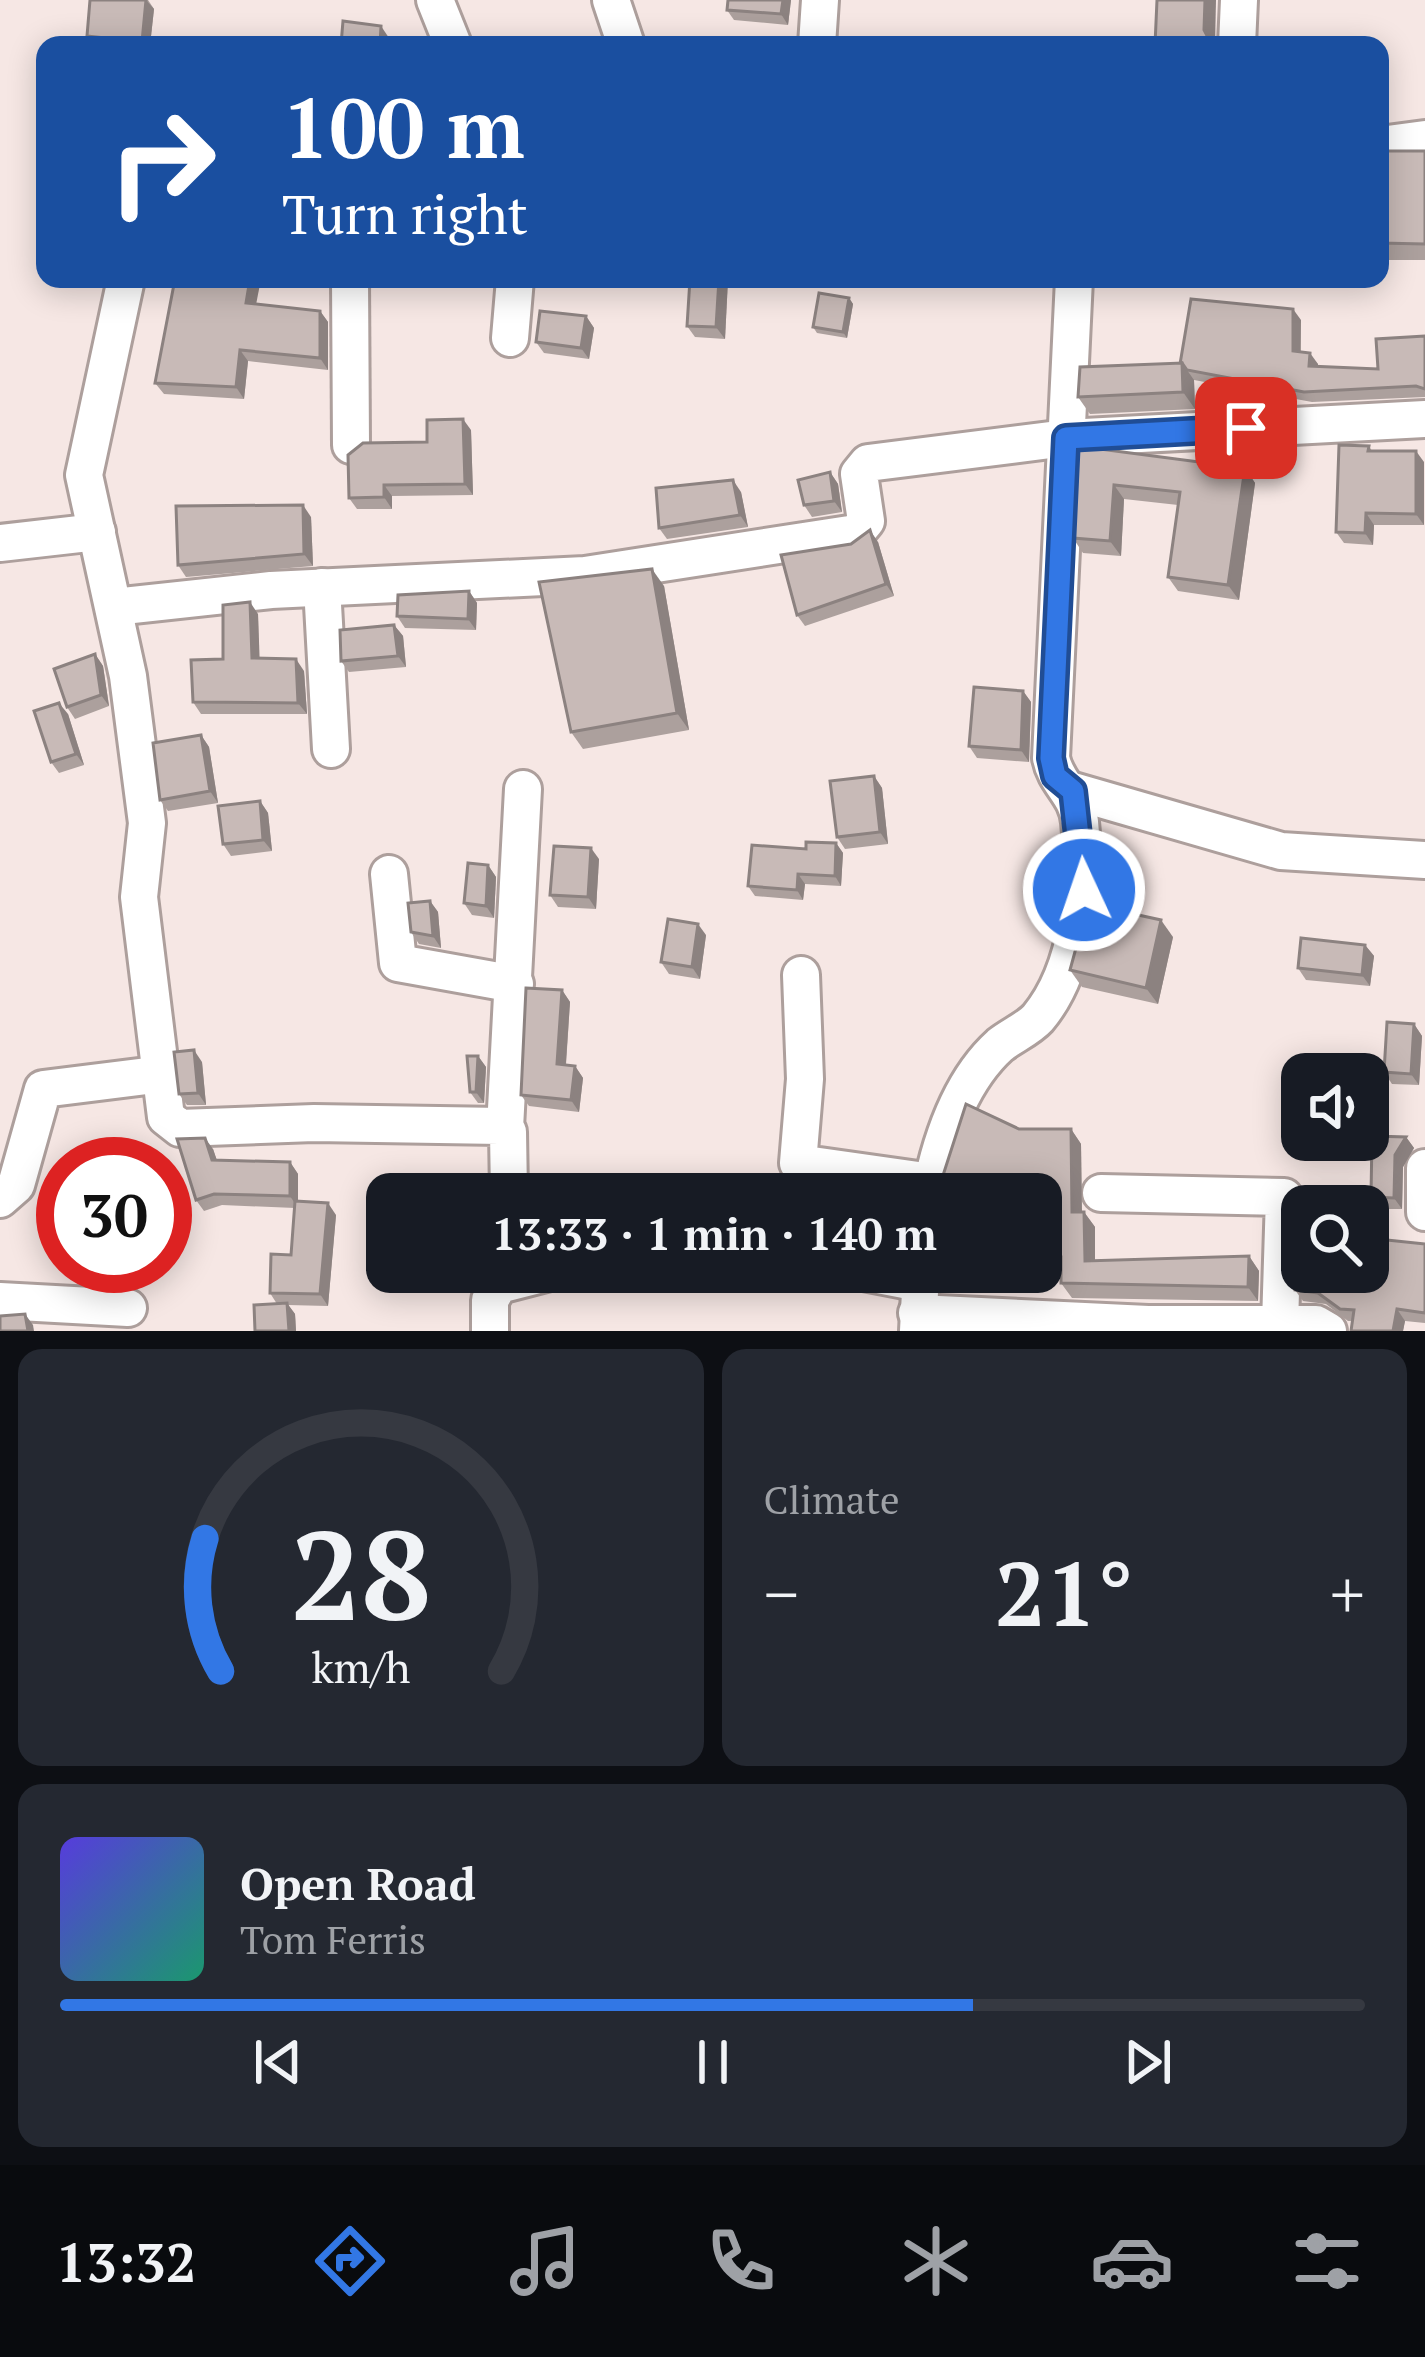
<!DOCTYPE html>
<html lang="en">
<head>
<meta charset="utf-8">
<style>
  :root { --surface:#171b24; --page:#242831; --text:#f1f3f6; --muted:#9ea1a6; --line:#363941; --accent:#3277e5 }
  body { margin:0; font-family:"PT Serif",serif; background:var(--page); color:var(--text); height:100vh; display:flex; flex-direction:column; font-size:45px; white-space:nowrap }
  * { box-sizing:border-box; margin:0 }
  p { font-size:39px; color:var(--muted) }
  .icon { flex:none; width:66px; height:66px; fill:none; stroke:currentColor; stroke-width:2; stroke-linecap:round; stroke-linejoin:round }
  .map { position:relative; height:1331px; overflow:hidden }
  .panel { display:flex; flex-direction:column; gap:18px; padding:18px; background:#0d0f14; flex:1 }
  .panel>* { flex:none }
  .banner { position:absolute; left:36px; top:36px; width:1353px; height:252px; border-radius:24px; box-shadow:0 6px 30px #0003; background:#1a4fa0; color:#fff; overflow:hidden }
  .tools { position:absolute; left:1281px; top:1053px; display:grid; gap:24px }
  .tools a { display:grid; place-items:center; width:108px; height:108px; border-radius:24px; background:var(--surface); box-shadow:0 6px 30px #0003; font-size:60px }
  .speed { position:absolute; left:36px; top:1137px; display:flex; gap:24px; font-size:60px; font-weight:700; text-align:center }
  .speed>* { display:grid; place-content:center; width:156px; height:156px; border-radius:50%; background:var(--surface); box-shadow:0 6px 30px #0003; line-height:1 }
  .speed .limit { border:18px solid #d22; background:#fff; color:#111 }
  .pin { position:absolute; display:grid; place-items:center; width:102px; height:102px; color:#fff; margin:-51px; border-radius:24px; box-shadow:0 6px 18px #0006 }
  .me { position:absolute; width:132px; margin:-66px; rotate:357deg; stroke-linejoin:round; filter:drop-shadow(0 0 9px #0008) }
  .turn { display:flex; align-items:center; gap:42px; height:252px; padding:0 48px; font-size:54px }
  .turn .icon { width:156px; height:156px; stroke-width:2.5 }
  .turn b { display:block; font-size:84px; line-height:102px }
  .big { font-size:90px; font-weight:800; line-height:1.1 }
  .panel .tile { flex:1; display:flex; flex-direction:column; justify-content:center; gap:18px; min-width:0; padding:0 42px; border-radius:24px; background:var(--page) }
  .panel .dial { align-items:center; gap:0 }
  .dial svg { height:312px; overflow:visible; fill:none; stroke:var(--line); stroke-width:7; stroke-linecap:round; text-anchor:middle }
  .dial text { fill:var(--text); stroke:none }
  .song { display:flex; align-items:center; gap:36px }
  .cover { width:144px; height:144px; border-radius:18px; background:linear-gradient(135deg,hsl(250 70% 55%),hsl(160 70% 35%)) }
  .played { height:12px; border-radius:6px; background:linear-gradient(90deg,var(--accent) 70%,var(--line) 70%) }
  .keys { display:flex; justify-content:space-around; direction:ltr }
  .heat { display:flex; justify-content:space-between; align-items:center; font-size:66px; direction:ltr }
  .panel .tiles { flex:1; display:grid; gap:18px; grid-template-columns:1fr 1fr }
  .tile:last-child { grid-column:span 2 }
  .trip { position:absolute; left:366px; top:1173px; width:696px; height:120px; border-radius:24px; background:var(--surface); box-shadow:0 6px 30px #0003; font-weight:800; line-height:120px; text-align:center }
  .tabs { display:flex; height:192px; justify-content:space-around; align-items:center; background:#090b0e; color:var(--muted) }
  .tabs .icon { width:84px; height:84px }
  .tabs .selected { color:var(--accent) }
  .tabs b { font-size:54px; color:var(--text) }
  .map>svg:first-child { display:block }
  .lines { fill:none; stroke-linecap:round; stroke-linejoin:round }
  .minor-casing { stroke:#ad9f9c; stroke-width:42 }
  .minor { stroke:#fff; stroke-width:36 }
  .wall { fill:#aca09d }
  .shaded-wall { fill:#8c8280 }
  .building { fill:#c8bab7; stroke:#8c8280; stroke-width:3 }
  .route-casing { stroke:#204d95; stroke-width:30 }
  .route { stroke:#3277e5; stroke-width:21 }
</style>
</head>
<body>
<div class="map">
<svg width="1425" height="1331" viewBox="0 0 1425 1331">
  <rect width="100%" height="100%" fill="#f6e7e4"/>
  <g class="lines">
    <defs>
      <g id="minor">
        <polyline points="435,0 453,45"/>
        <polyline points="611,0 626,45"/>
        <polyline points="817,45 820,0"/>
        <polyline points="1237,45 1239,0"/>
        <polyline points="1380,145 1425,139"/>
        <polyline points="126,279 84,475 128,676 147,823 139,897 166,1117 180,1128 314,1123 501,1126 508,1132 509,1194"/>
        <polyline points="350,279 351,445"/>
        <polyline points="510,338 515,279"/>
        <polyline points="0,543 97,532"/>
        <polyline points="322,587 331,749"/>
        <polyline points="114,607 271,590 585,575 856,533 866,521 859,474 868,463 1066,438 1425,419"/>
        <polyline points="1073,791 1281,851 1425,860"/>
        <polyline points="389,874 398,963 515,984"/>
        <polyline points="801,975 805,1079 798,1163 932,1182"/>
        <polyline points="505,1128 523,789"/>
        <polyline points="1425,1168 1425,1212"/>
        <polyline points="1101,1193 1284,1197 1280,1324"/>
        <path d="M930,1194c10,-52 29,-112 70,-149 11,-9 28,-16 38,-27 41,-49 49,-135 42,-196 -3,-29 -24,-38 -29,-64l23,-479"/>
        <polyline points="0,1199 16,1185 43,1089 163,1074"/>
        <polyline points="863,1272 920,1283"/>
        <polyline points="0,1301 128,1308"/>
        <polyline points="917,1313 1148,1324 1316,1324 1328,1331"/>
        <polyline points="490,1331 490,1300 499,1285 550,1272"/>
        <polyline points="918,1331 921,1272"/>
      </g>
    </defs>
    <use href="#minor" class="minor-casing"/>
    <use href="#minor" class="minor"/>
  </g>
  <g class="wall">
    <polygon points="90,0 148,0 154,9 150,45 93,45 87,36"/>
    <polygon points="791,0 788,25 734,20 727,10"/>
    <rect x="1380" y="151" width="45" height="109"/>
    <polygon points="463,279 493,279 492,283 465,282"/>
    <polygon points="690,279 728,279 725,339 695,337 687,326"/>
    <polygon points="849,298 853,304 847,338 817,333 813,327"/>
    <polygon points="256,304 320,311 328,322 328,370 248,361 244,399 164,394 155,383"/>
    <polygon points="586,316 594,328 589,359 544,353 536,342"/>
    <polygon points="1301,320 1301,352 1318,364 1318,366 1378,369 1425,336 1425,397 1312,402 1194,380 1195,409 1090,414 1078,397"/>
    <polygon points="471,430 473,495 392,496 392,509 357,509 349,498 427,442"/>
    <polygon points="1077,446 1245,468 1255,483 1239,600 1178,591 1168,577 1178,505 1124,499 1121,556 1083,553 1073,538"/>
    <polygon points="1369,446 1372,451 1424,462 1424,525 1374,525 1373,545 1344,543 1336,532"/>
    <polygon points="830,472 838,484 842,512 812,517 804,505"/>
    <polygon points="741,492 748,527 667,539 659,528"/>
    <polygon points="311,517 313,566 186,577 178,565"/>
    <polygon points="878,542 894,596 805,626 797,615"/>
    <polygon points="664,586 689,730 583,749 571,732"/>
    <polygon points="469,591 477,603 476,630 405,628 397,616"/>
    <polygon points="258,614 259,658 304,671 307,714 201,714 193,702"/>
    <polygon points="394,625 403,636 406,667 349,672 341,661"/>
    <polygon points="95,654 103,666 109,706 75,719 67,707"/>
    <polygon points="1023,691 1031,702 1029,762 977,758 969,746"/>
    <polygon points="68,714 84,765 59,773 51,762"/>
    <polygon points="201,735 209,747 218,803 168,811 160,800"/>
    <polygon points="874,776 882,788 888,844 845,849 837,837"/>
    <polygon points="260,801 268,813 272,851 231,856 223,844"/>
    <polygon points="836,843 843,853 841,886 805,884 803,900 755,896 748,886 806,849"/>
    <polygon points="599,859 596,909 558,907 550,895"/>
    <polygon points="488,865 496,877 494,918 472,915 464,903"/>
    <polygon points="430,901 438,912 441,948 419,944 411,932"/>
    <polygon points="706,935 700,979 669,974 661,962"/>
    <polygon points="1173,937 1158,1004 1082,987 1070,970"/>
    <polygon points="1365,945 1374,956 1370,986 1306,980 1298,968"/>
    <polygon points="562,990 570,1002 566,1065 575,1066 583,1078 579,1112 529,1106 521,1095"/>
    <polygon points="1414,1024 1422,1036 1419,1085 1392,1084 1384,1072"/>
    <polygon points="478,1056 486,1067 484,1103 478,1103 470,1092"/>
    <polygon points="202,1062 206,1105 187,1105 179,1094"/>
    <polygon points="1019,1129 1071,1129 1081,1144 1082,1212 1084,1212 1095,1227 1095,1260 1249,1256 1259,1271 1258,1301 1072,1298 1061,1283 1061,1272 1041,1272 1041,1194"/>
    <polygon points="1406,1137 1414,1148 1403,1167 1402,1209 1379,1209 1371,1197"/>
    <polygon points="213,1149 217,1161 290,1162 298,1174 298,1201 336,1215 328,1306 288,1305 295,1314 296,1331 255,1331 277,1304 270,1293 291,1255 295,1208 222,1205 204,1211 196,1200"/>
    <polygon points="1425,1244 1425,1323 1405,1321 1403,1331 1351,1331 1352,1321 1348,1321 1326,1304 1303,1301 1295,1290 1368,1272"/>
  </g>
  <g class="shaded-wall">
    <polygon points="146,0 154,9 150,45 144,45 142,42"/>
    <polygon points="783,0 791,0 788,25 781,14"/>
    <polygon points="1205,0 1216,0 1215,45 1212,45 1204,30"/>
    <polygon points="381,26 389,38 389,45 380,45"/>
    <polygon points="250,279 261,279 254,315 246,303"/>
    <polygon points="719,279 728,279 725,339 716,327"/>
    <polygon points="849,298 853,304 847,338 843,332"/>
    <polygon points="1293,309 1301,320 1300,362 1293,351"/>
    <polygon points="320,311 328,322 328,370 320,358"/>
    <polygon points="586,316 594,328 589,359 581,348"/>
    <polygon points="240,350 248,361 244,399 236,387"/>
    <polygon points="1310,353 1318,364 1316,377 1309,366"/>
    <polygon points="1182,363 1194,380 1195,409 1183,392"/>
    <polygon points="463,419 471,430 473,495 465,484"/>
    <polygon points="1416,451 1424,462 1424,525 1416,514"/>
    <polygon points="1245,468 1255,483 1239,600 1228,585"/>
    <polygon points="830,472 838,484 842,512 834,501"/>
    <polygon points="733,480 741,492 748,527 740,515"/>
    <polygon points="384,485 392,496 392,509 384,497"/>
    <polygon points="1114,485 1124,499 1121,556 1110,541"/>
    <polygon points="303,505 311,517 313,566 304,554"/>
    <polygon points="1366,513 1374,525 1373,545 1365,533"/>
    <polygon points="870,530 878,542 894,596 886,584"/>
    <polygon points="652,569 664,586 689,730 677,713"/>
    <polygon points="469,591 477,603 476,630 468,619"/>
    <polygon points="250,602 258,614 260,669 252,658"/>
    <polygon points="394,625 403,636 406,667 398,656"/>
    <polygon points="95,654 103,666 109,706 101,695"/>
    <polygon points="296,659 304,671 307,714 298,703"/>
    <polygon points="1023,691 1031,702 1029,762 1021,750"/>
    <polygon points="59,703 68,714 84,765 76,754"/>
    <polygon points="201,735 209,747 218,803 210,791"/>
    <polygon points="874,776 882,788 888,844 880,832"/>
    <polygon points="260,801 268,813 272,851 263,840"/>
    <polygon points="836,843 843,853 841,886 835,876"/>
    <polygon points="591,848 599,859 596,909 588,897"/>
    <polygon points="488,865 496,877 494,918 486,906"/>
    <polygon points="798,874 805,884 803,900 797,890"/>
    <polygon points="430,901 438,912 441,948 433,936"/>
    <polygon points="1161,920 1173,937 1158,1004 1146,988"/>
    <polygon points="698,924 706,935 700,979 692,967"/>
    <polygon points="1365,945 1374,956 1370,986 1362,975"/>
    <polygon points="562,990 570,1002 565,1076 557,1064"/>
    <polygon points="1414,1024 1422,1036 1419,1085 1411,1074"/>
    <polygon points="194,1050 202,1062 206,1105 198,1093"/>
    <polygon points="478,1056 486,1067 484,1103 476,1092"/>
    <polygon points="575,1066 583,1078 579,1112 571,1100"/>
    <polygon points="1071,1129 1081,1144 1082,1227 1072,1212"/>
    <polygon points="1406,1137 1414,1148 1403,1167 1402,1209 1394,1198 1395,1155"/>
    <polygon points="205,1138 213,1149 221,1172 212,1160"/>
    <polygon points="290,1162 298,1174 298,1208 290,1196"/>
    <polygon points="328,1203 336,1215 328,1306 320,1294"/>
    <polygon points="1084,1212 1095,1227 1095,1276 1085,1261"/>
    <polygon points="1249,1256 1259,1271 1258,1301 1248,1287"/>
    <polygon points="287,1303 295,1314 296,1331 289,1331"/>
    <polygon points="1397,1309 1405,1321 1403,1331 1393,1331"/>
    <polygon points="25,1314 33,1325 34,1331 28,1331"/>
  </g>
  <g class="building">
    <polygon points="90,0 146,0 142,42 87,36"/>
    <polygon points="728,0 783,0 781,14 727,10"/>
    <polygon points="1157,0 1205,0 1204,30 1212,45 1155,45"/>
    <polygon points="343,21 381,26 380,45 341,45"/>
    <polygon points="1380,151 1425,151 1425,244 1380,243"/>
    <polygon points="175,279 250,279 246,303 320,311 320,358 240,350 236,387 155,383"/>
    <polygon points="690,279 719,279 716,327 687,326"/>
    <polygon points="819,293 849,298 843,332 813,327"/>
    <polygon points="1191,299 1293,309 1293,351 1310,353 1309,366 1378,369 1376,339 1425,336 1425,389 1416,386 1304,392 1187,370 1182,363 1180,364"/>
    <polygon points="540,311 586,316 581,348 536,342"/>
    <polygon points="1182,363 1183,392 1078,397 1080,367"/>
    <polygon points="463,419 465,484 384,485 384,497 349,498 348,455 363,443 427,442 427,420"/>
    <polygon points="1339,445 1369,446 1368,451 1416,451 1416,514 1366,513 1365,533 1336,532"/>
    <polygon points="1077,446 1245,468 1228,585 1168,577 1180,492 1114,485 1110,541 1073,538"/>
    <polygon points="830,472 834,501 804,505 798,480"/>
    <polygon points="733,480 740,515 659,528 656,488"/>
    <polygon points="303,505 304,554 178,565 176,506"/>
    <polygon points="870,530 886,584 797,615 781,555 851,544"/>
    <polygon points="652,569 677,713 571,732 539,582"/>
    <polygon points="469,591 468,619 397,616 398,595"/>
    <polygon points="250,602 252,658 296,659 298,703 193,702 191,660 223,659 223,605"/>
    <polygon points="394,625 398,656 341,661 340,630"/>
    <polygon points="95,654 101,695 67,707 54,669"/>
    <polygon points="974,687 1023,691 1021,750 969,746"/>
    <polygon points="59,703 76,754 51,762 34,711"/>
    <polygon points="201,735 210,791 160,800 153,743"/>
    <polygon points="874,776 880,832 837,837 830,781"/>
    <polygon points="260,801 263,840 223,844 218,806"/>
    <polygon points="806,842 836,843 835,876 798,874 797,890 748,886 752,845 806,849"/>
    <polygon points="554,846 591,848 588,897 550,895"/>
    <polygon points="468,863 488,865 486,906 464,903"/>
    <polygon points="430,901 433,936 411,932 408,903"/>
    <polygon points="1088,904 1161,920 1146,988 1070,970"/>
    <polygon points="668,919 698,924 692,967 661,962"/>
    <polygon points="1301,938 1365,945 1362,975 1298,968"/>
    <polygon points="526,988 562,990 557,1064 575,1066 571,1100 521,1095"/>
    <polygon points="1387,1022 1414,1024 1411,1074 1384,1072"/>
    <polygon points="194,1050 198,1093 179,1094 174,1052"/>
    <polygon points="467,1056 478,1056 476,1092 470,1092"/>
    <polygon points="966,1104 1019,1129 1071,1129 1072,1212 1084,1212 1085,1261 1249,1256 1248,1287 1061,1283 1061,1257 1041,1257 1041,1194 937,1194"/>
    <polygon points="1372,1136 1406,1137 1395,1155 1394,1198 1371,1197"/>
    <polygon points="205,1138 212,1160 290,1162 290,1196 214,1194 196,1200 177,1139"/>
    <polygon points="295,1201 328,1203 320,1294 270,1293 271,1254 291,1255"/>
    <polygon points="1368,1238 1425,1244 1425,1313 1397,1309 1393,1331 1351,1331 1354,1310 1340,1309 1318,1293 1295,1290 1296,1256 1302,1256 1302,1272 1368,1272"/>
    <polygon points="287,1303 289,1331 255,1331 254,1305"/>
    <polygon points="25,1314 28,1331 0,1331 0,1316"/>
  </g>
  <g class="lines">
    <defs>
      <polyline id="route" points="1084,890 1073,791 1055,776 1051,758 1066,438 1246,428"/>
    </defs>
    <use href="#route" class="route-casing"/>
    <use href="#route" class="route"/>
  </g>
</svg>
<div class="tools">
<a><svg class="icon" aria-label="sound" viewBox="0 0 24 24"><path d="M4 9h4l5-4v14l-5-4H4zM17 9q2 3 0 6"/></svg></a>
<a><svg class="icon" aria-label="search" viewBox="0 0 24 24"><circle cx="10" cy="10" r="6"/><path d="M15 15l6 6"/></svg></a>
</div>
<div class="speed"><div class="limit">30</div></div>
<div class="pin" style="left:1246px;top:428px;background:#d93025"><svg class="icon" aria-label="arrive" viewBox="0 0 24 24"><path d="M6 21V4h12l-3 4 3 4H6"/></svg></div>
<svg class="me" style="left:1084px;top:890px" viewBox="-20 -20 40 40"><circle r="17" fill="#3277e5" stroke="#fff" stroke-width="3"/><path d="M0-11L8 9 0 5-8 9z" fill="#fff"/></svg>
<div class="trip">13:33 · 1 min · 140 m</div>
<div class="banner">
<div class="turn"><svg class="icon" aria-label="right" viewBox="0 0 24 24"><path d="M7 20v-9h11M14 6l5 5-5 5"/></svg><div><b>100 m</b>Turn right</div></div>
</div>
</div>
<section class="panel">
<div class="tiles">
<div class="tile dial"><svg viewBox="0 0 100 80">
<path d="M14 69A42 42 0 1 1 86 69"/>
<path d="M14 69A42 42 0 0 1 10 35" stroke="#3277e5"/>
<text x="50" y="56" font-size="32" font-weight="700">28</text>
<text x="50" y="72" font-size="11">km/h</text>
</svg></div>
<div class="tile"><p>Climate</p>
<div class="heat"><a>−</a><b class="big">21°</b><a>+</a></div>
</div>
<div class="tile">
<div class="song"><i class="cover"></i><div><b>Open Road</b><p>Tom Ferris</p></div></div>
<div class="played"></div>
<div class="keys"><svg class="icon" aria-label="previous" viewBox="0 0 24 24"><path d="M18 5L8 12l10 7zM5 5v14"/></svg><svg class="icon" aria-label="pause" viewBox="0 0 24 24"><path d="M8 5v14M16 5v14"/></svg><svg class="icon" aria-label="next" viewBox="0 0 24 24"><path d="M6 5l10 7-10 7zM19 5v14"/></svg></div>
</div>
</div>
</section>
<nav class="tabs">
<b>13:32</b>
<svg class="icon selected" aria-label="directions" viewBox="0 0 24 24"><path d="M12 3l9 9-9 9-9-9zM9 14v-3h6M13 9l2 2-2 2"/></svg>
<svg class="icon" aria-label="music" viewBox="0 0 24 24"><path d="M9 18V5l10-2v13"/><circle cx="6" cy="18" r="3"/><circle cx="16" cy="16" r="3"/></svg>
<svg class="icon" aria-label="phone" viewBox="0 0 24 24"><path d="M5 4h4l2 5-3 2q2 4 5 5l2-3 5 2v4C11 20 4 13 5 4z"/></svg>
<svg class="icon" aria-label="climate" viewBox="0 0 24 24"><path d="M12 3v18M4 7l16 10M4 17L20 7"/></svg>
<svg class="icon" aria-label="car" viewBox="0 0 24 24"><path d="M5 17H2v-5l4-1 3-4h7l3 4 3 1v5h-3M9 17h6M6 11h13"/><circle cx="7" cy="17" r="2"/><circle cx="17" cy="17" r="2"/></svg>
<svg class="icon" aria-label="filters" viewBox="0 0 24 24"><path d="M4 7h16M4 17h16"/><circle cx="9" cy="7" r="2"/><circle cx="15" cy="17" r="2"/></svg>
</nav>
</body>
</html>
